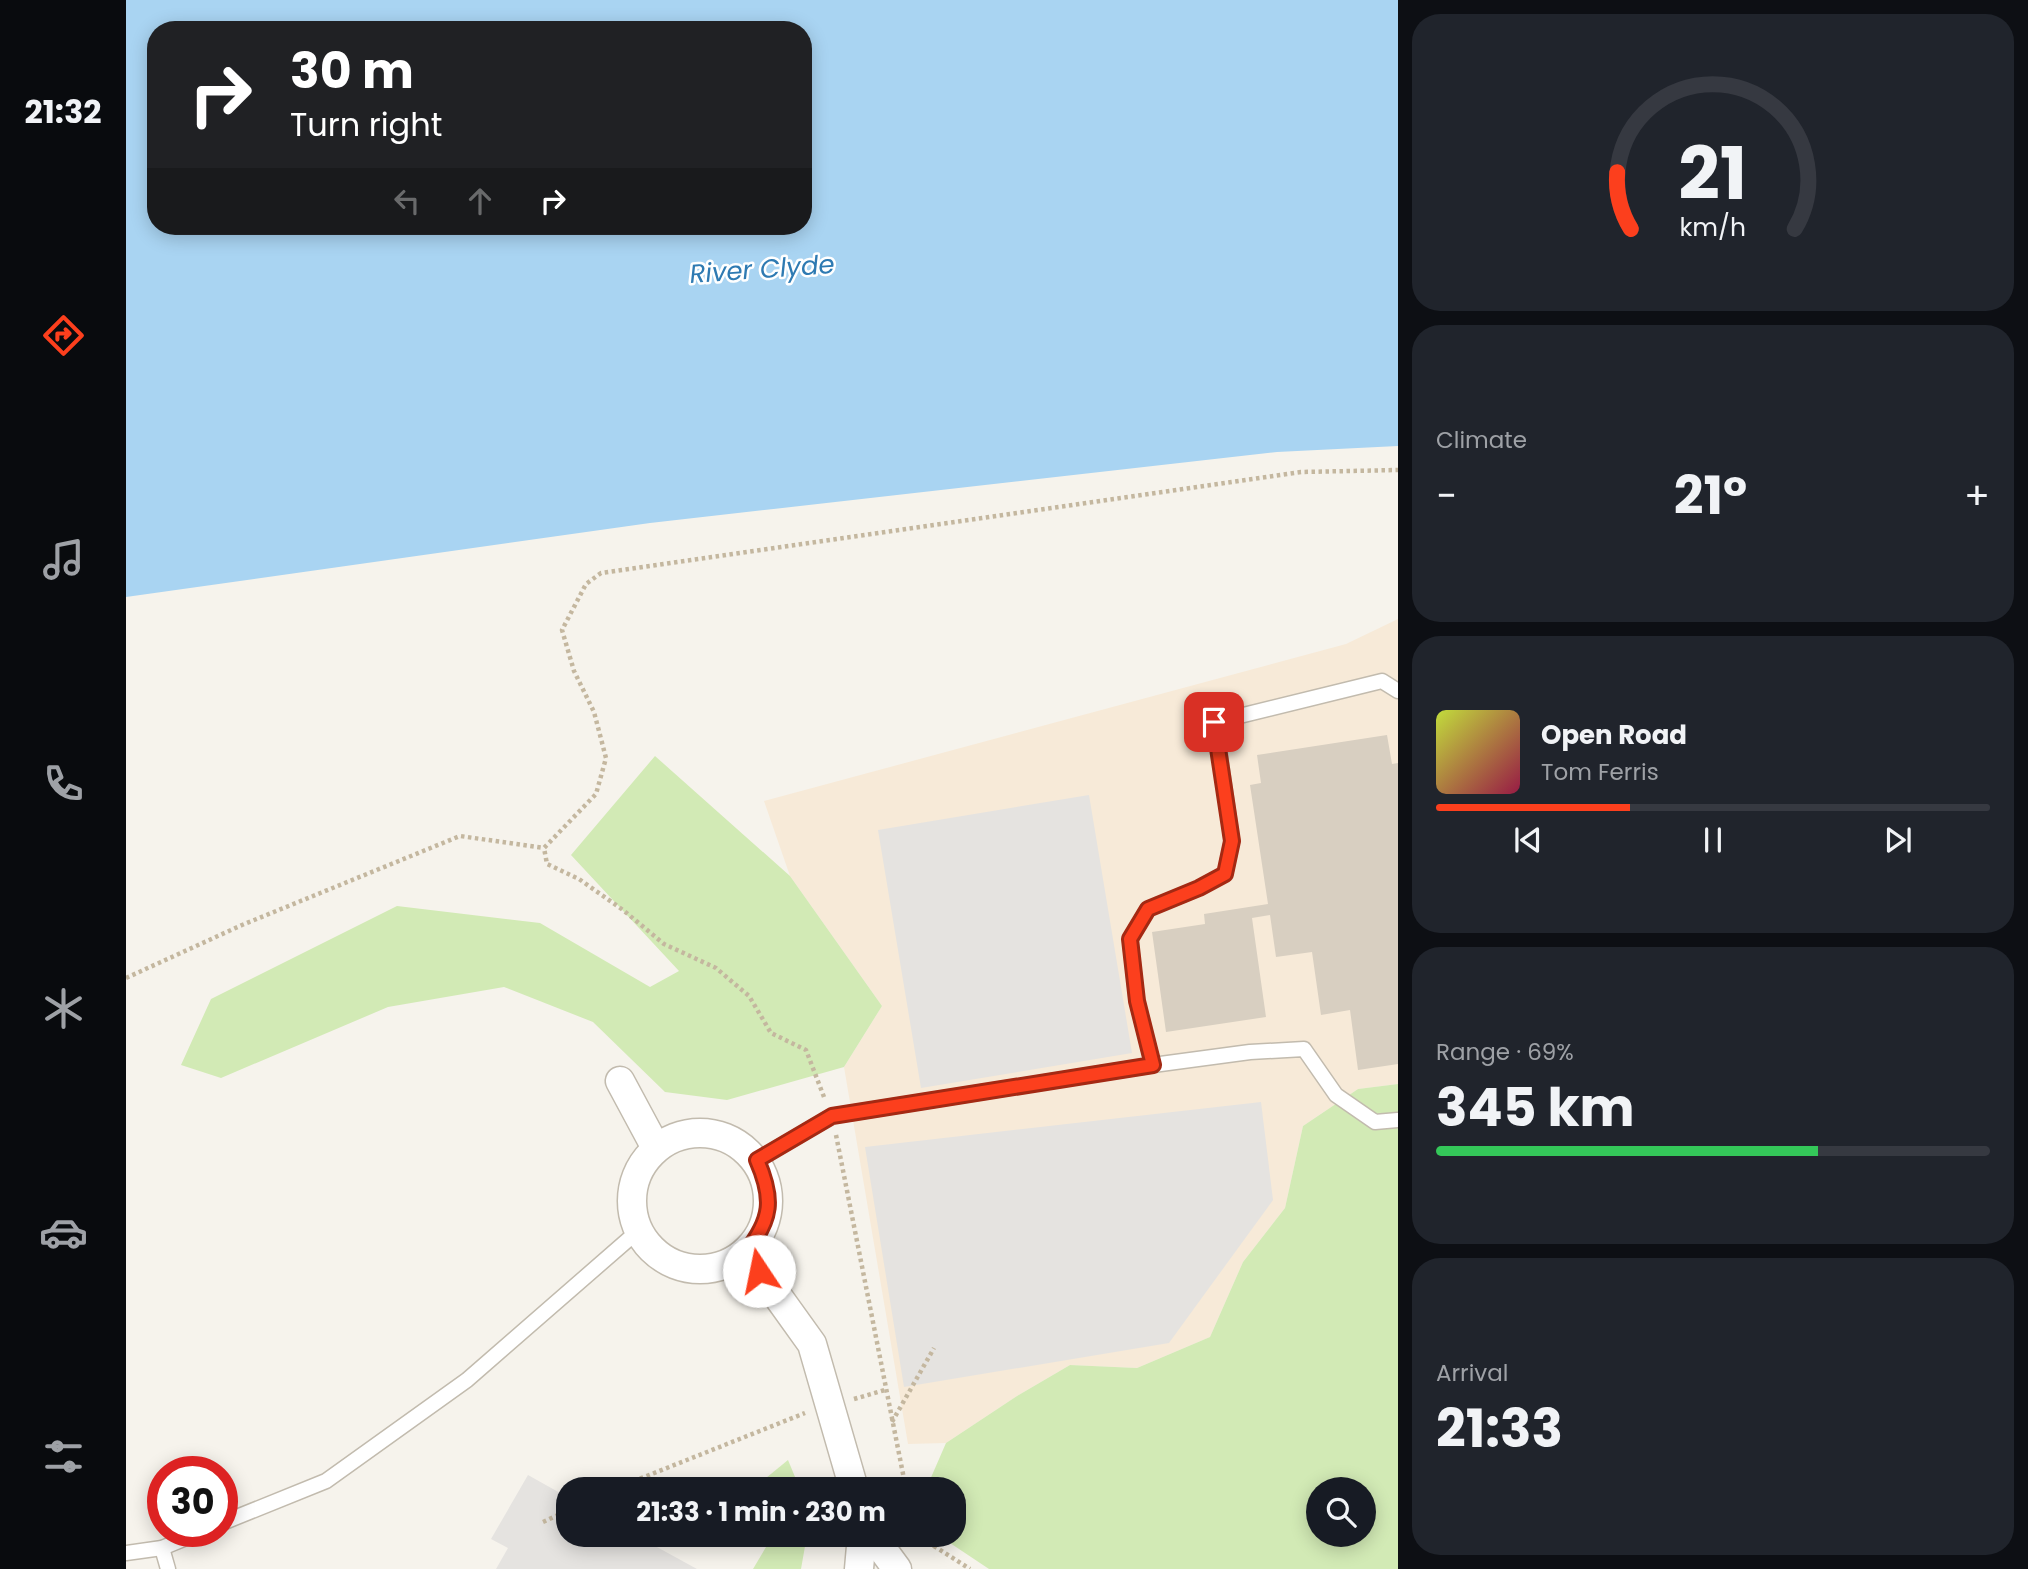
<!DOCTYPE html>
<html lang="en">
<head>
<meta charset="utf-8">
<style>
  :root { --surface:#171b24; --page:#20242c; --text:#f1f3f6; --muted:#9ea1a6; --line:#363941; --accent:#fc3f1d }
  body { margin:0; font-family:Poppins,sans-serif; background:var(--page); color:var(--text); height:100vh; display:flex; flex-direction:column; font-size:26px; white-space:nowrap }
  * { box-sizing:border-box; margin:0 }
  p { font-size:23px; color:var(--muted) }
  .icon { flex:none; width:38px; height:38px; fill:none; stroke:currentColor; stroke-width:2; stroke-linecap:round; stroke-linejoin:round }
  .map { position:relative; flex:1; overflow:hidden }
  .drawer { display:flex; flex-direction:column; gap:14px; padding:14px; background:#0d0f14; width:630px }
  .drawer>* { flex:none }
  .hud { position:absolute; left:21px; top:21px; width:665px; height:214px; border-radius:28px; box-shadow:0 4px 18px #0003; background:#202124; color:#fff; overflow:hidden }
  .fabs { position:absolute; left:1180px; top:1477px; display:grid; gap:14px }
  .fabs a { display:grid; place-items:center; width:70px; height:70px; border-radius:50%; background:var(--surface); box-shadow:0 4px 18px #0003; font-size:35px }
  .speed { position:absolute; left:21px; top:1456px; display:flex; gap:14px; font-size:35px; font-weight:700; text-align:center }
  .speed>* { display:grid; place-content:center; width:91px; height:91px; border-radius:50%; background:var(--surface); box-shadow:0 4px 18px #0003; line-height:1 }
  .speed .limit { border:10px solid #d22; background:#fff; color:#111 }
  .pin { position:absolute; display:grid; place-items:center; width:60px; height:60px; color:#fff; margin:-30px; border-radius:14px; box-shadow:0 4px 10px #0006 }
  .me { position:absolute; width:77px; margin:-38px; rotate:349deg; stroke-linejoin:round; filter:drop-shadow(0 0 5px #0008) }
  .turn { display:flex; align-items:center; gap:24px; height:147px; padding:0 28px; font-size:32px }
  .turn .icon { width:91px; height:91px; stroke-width:2.5 }
  .turn b { display:block; font-size:49px; line-height:60px }
  .lanes { display:flex; align-items:center; height:66px; padding:0 28px; background:#0003; justify-content:center; gap:35px; direction:ltr }
  .lanes .off { opacity:.35 }
  .big { font-size:52px; font-weight:700; line-height:1.1 }
  .drawer .tile { flex:1; display:flex; flex-direction:column; justify-content:center; gap:10px; min-width:0; padding:0 24px; border-radius:28px; background:var(--page) }
  .drawer .dial { align-items:center; gap:0 }
  .dial svg { height:182px; overflow:visible; fill:none; stroke:var(--line); stroke-width:7; stroke-linecap:round; text-anchor:middle }
  .dial text { fill:var(--text); stroke:none }
  .song { display:flex; align-items:center; gap:21px }
  .cover { width:84px; height:84px; border-radius:10px; background:linear-gradient(135deg,hsl(70 70% 55%),hsl(340 70% 35%)) }
  .played { height:7px; border-radius:4px; background:linear-gradient(90deg,var(--accent) 35%,var(--line) 35%) }
  .keys { display:flex; justify-content:space-around; direction:ltr }
  .heat { display:flex; justify-content:space-between; align-items:center; font-size:38px; direction:ltr }
  .charge { height:10px; border-radius:5px; background:linear-gradient(90deg,#34c759 69%,var(--line) 0) }
  .trip { position:absolute; left:430px; top:1477px; width:410px; height:70px; border-radius:28px; background:var(--surface); box-shadow:0 4px 18px #0003; font-weight:700; line-height:70px; text-align:center }
  main { display:flex; flex:1; min-height:0 }
  .dock { display:flex; flex-direction:column; width:126px; justify-content:space-around; align-items:center; background:#090b0e; color:var(--muted) }
  .dock .icon { width:49px; height:49px }
  .dock .on { color:var(--accent) }
  .dock b { font-size:32px; color:var(--text) }
  .map>svg:first-child { display:block }
  .commercial { fill:#f7ead8 }
  .green { fill:#d2eab5; fill-rule:evenodd }
  .parking { fill:#e5e3e0 }
  .water { fill:#a9d4f2; fill-rule:evenodd }
  .building { fill:#d8cfc1 }
  .lines { fill:none; stroke-linecap:round; stroke-linejoin:round }
  .lane-casing { stroke:#c2bbae; stroke-width:17 }
  .street-casing { stroke:#c2bbae; stroke-width:31 }
  .path { stroke:#c4b79f; stroke-width:4.5; stroke-dasharray:3.5 3.5; stroke-linecap:butt }
  .lane { stroke:#fff; stroke-width:14 }
  .street { stroke:#fff; stroke-width:28 }
  .route-casing { stroke:#a42913; stroke-width:18 }
  .route { stroke:#fc3f1d; stroke-width:12 }
  .labels { text-anchor:middle; dominant-baseline:central; stroke-width:5; stroke-linejoin:round; paint-order:stroke }
  .water-label { font-size:26px; font-style:italic; fill:#2e7ab2; stroke:#fff }
</style>
</head>
<body>
<main>
<nav class="dock">
<b>21:32</b>
<svg class="icon on" aria-label="directions" viewBox="0 0 24 24"><path d="M12 3l9 9-9 9-9-9zM9 14v-3h6M13 9l2 2-2 2"/></svg>
<svg class="icon" aria-label="music" viewBox="0 0 24 24"><path d="M9 18V5l10-2v13"/><circle cx="6" cy="18" r="3"/><circle cx="16" cy="16" r="3"/></svg>
<svg class="icon" aria-label="phone" viewBox="0 0 24 24"><path d="M5 4h4l2 5-3 2q2 4 5 5l2-3 5 2v4C11 20 4 13 5 4z"/></svg>
<svg class="icon" aria-label="climate" viewBox="0 0 24 24"><path d="M12 3v18M4 7l16 10M4 17L20 7"/></svg>
<svg class="icon" aria-label="car" viewBox="0 0 24 24"><path d="M5 17H2v-5l4-1 3-4h7l3 4 3 1v5h-3M9 17h6M6 11h13"/><circle cx="7" cy="17" r="2"/><circle cx="17" cy="17" r="2"/></svg>
<svg class="icon" aria-label="filters" viewBox="0 0 24 24"><path d="M4 7h16M4 17h16"/><circle cx="9" cy="7" r="2"/><circle cx="15" cy="17" r="2"/></svg>
</nav>
<div class="map">
<svg width="1272" height="1569" viewBox="0 0 1272 1569">
  <rect width="100%" height="100%" fill="#f6f3ec"/>
  <polygon class="commercial" points="1272,619 1272,1084 1232,1089 1177,1126 1159,1208 1117,1262 1084,1337 1011,1368 944,1365 891,1396 820,1443 782,1444 718,1067 756,1006 664,876 638,801 1220,644"/>
  <g class="green">
    <polygon points="529,756 664,876 756,1006 718,1067 601,1100 539,1092 467,1022 378,987 262,1007 95,1078 55,1065 85,999 271,906 414,923 524,987 553,971 445,855"/>
    <path d="M1272,1084v485h-409l-51,-34h16v-46h-28l20,-46 71,-47 53,-31 67,3 73,-31 33,-75 42,-54 18,-82 55,-37zM1192,1489h45v46h-45z"/>
    <polygon points="662,1460 674,1489 635,1489 634,1483"/>
    <polygon points="642,1535 681,1535 675,1569 627,1569 643,1542"/>
  </g>
  <g class="parking">
    <polygon points="963,795 1006,1053 795,1088 752,830"/>
    <polygon points="1135,1102 1147,1200 1043,1343 778,1387 739,1147"/>
    <polygon points="402,1475 443,1498 443,1535 509,1535 571,1569 370,1569 382,1548 365,1539"/>
  </g>
  <path class="water" d="M0,0h1272v446l-121,6 -627,71 -524,74zM30,30h647v196h-647z"/>
  <polygon class="building" points="1261,735 1266,764 1272,763 1272,1064 1232,1070 1224,1010 1195,1015 1186,952 1150,957 1144,915 1126,918 1140,1017 1040,1032 1026,932 1079,924 1078,914 1142,904 1124,785 1135,783 1131,755"/>
  <g class="lines">
    <defs>
      <g id="lane">
        <polyline points="1027,1065 1011,1001 1004,939 1022,909 1073,888 1099,874 1106,841 1089,722 1256,681 1272,691"/>
        <polyline points="631,1160 706,1116 1027,1065 1124,1052 1178,1049 1210,1095 1249,1122 1272,1120"/>
        <polyline points="96,1523 200,1481 341,1380 512,1231"/>
        <polyline points="36,1548 42,1569"/>
        <polyline points="0,1553 36,1548 77,1531"/>
      </g>
      <g id="street">
        <polyline points="494,1081 530,1148"/>
        <circle cx="574" cy="1201" r="68"/>
        <polyline points="620,1252 686,1344 728,1489"/>
        <polyline points="746,1535 771,1569"/>
        <polyline points="733,1569 736,1535"/>
      </g>
    </defs>
    <use href="#lane" class="lane-casing"/>
    <use href="#street" class="street-casing"/>
    <g class="path">
      <polyline points="0,978 116,925 334,836 418,848"/>
      <polyline points="698,1097 680,1050 645,1033 623,996 590,968 538,944 497,910 453,879 421,864 418,848 470,794 480,758 468,712 448,671 436,630 460,584 475,573 1175,472 1272,470"/>
      <polyline points="710,1135 780,1489"/>
      <polyline points="728,1399 759,1390"/>
      <polyline points="766,1422 808,1348"/>
      <polyline points="488,1489 679,1413"/>
      <polyline points="417,1522 443,1510"/>
      <polyline points="799,1535 808,1546 844,1569"/>
    </g>
    <use href="#lane" class="lane"/>
    <use href="#street" class="street"/>
  </g>
  <g class="lines">
    <defs>
      <path id="route" d="M633,1271l-13,-19c26,-33 28,-53 11,-92l75,-44 321,-51 -16,-64 -7,-62 18,-30 51,-21 26,-14 7,-33 -18,-119"/>
    </defs>
    <use href="#route" class="route-casing"/>
    <use href="#route" class="route"/>
  </g>
  <g class="labels">
    <g class="water-label">
      <text transform="translate(636 269) rotate(-4)">River Clyde</text>
    </g>
  </g>
</svg>
<div class="fabs">
<a><svg class="icon" aria-label="search" viewBox="0 0 24 24"><circle cx="10" cy="10" r="6"/><path d="M15 15l6 6"/></svg></a>
</div>
<div class="speed"><div class="limit">30</div></div>
<div class="pin" style="left:1088px;top:722px;background:#d93025"><svg class="icon" aria-label="arrive" viewBox="0 0 24 24"><path d="M6 21V4h12l-3 4 3 4H6"/></svg></div>
<svg class="me" style="left:633px;top:1271px" viewBox="-20 -20 40 40"><circle r="19" fill="#fff"/><path d="M0-13L10 11 0 6-10 11z" fill="#fc3f1d"/></svg>
<div class="trip">21:33 · 1 min · 230 m</div>
<div class="hud">
<div class="turn"><svg class="icon" aria-label="right" viewBox="0 0 24 24"><path d="M7 20v-9h11M14 6l5 5-5 5"/></svg><div><b>30 m</b>Turn right</div></div>
<div class="lanes"><svg class="icon off" aria-label="left" viewBox="0 0 24 24"><path d="M17 20v-9H6M10 6l-5 5 5 5"/></svg><svg class="icon off" aria-label="ahead" viewBox="0 0 24 24"><path d="M12 20V5M6 11l6-6 6 6"/></svg><svg class="icon" aria-label="right" viewBox="0 0 24 24"><path d="M7 20v-9h11M14 6l5 5-5 5"/></svg></div>
</div>
</div>
<section class="drawer">
<div class="tile dial"><svg viewBox="0 0 100 80">
<path d="M14 69A42 42 0 1 1 86 69"/>
<path d="M14 69A42 42 0 0 1 8 44" stroke="#fc3f1d"/>
<text x="50" y="56" font-size="32" font-weight="700">21</text>
<text x="50" y="72" font-size="11">km/h</text>
</svg></div>
<div class="tile"><p>Climate</p>
<div class="heat"><a>−</a><b class="big">21°</b><a>+</a></div>
</div>
<div class="tile">
<div class="song"><i class="cover"></i><div><b>Open Road</b><p>Tom Ferris</p></div></div>
<div class="played"></div>
<div class="keys"><svg class="icon" aria-label="previous" viewBox="0 0 24 24"><path d="M18 5L8 12l10 7zM5 5v14"/></svg><svg class="icon" aria-label="pause" viewBox="0 0 24 24"><path d="M8 5v14M16 5v14"/></svg><svg class="icon" aria-label="next" viewBox="0 0 24 24"><path d="M6 5l10 7-10 7zM19 5v14"/></svg></div>
</div>
<div class="tile"><p>Range · 69%</p><b class="big">345 km</b><div class="charge"></div></div>
<div class="tile"><p>Arrival</p><b class="big">21:33</b></div>
</section>
</main>
</body>
</html>
